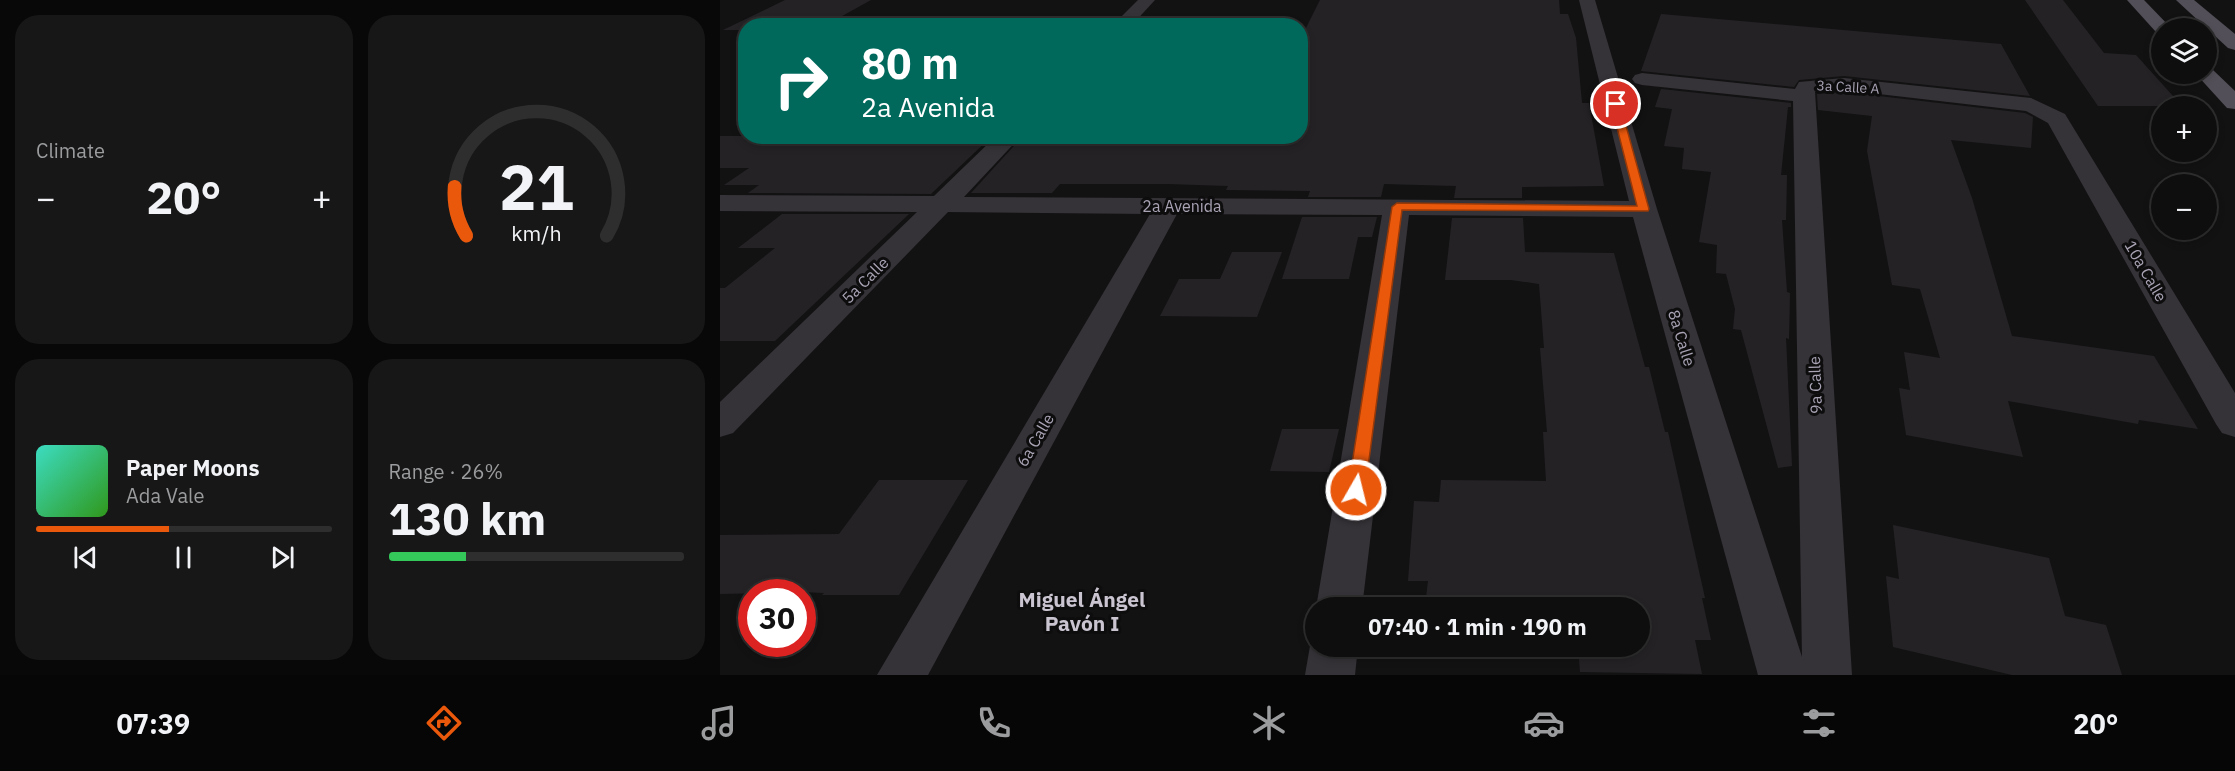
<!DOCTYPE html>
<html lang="en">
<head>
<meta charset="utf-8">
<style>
  :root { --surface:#0e0e0e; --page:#171717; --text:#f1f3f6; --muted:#9b9c9e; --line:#2e2e2e; --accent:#ea580c }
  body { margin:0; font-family:"IBM Plex Sans",sans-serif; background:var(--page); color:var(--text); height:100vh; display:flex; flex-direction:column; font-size:22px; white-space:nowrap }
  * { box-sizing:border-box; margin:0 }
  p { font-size:20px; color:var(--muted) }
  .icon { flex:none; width:33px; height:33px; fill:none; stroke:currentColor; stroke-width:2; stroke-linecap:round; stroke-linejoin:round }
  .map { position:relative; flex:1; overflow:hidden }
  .sheet { display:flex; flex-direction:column; gap:15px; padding:15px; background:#080808; width:720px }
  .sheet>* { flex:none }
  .guide { position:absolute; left:18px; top:18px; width:570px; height:126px; border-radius:24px; box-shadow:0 3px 9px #0003,0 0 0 2px var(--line); background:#00695c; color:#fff; overflow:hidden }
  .fabs { position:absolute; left:1431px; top:18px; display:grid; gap:12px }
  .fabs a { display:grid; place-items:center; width:66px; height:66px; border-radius:50%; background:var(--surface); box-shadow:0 3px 9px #0003,0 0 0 2px var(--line); font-size:30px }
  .speed { position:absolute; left:18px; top:579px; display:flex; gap:12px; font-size:30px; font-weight:700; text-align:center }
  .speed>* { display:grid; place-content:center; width:78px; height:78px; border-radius:50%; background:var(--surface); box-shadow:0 3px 9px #0003,0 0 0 2px var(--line); line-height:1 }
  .speed .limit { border:9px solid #d22; background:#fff; color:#111 }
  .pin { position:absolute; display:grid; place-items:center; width:51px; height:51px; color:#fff; margin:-26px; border:3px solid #fff; border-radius:50%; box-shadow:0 2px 6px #0007 }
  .me { position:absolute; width:66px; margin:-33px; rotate:8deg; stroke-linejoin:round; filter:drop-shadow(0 0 4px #0008) }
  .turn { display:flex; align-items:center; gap:21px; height:126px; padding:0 24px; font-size:27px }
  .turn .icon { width:78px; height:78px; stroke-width:2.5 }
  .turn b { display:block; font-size:42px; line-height:51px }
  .big { font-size:45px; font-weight:700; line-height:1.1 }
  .sheet .card { flex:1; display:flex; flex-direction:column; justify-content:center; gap:9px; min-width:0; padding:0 21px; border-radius:24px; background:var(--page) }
  .sheet .dial { align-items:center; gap:0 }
  .dial svg { height:156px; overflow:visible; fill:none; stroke:var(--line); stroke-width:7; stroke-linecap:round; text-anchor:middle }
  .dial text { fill:var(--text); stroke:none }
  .song { display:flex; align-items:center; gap:18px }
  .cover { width:72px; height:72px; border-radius:9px; background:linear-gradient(135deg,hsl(170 70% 55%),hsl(110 70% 35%)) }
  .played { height:6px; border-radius:3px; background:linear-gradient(90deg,var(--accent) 45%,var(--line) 45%) }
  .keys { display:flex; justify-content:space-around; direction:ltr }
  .heat { display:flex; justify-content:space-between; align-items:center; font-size:33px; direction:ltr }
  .charge { height:9px; border-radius:4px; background:linear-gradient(90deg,#34c759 26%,var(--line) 0) }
  .sheet .tiles { flex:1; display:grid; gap:15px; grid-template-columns:repeat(2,1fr) }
  .trip { position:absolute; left:585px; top:597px; width:345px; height:60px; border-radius:30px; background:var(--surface); box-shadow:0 3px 9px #0003,0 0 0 2px var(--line); font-weight:700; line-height:60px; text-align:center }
  .dock { display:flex; height:96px; justify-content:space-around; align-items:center; background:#060606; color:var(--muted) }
  .dock .icon { width:42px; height:42px }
  .dock .active { color:var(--accent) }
  .dock b { font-size:27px; color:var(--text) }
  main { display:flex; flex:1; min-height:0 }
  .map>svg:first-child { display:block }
  .building { fill:#242225 }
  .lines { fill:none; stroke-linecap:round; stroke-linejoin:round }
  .minor { fill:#363338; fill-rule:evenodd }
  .major { fill:#524f58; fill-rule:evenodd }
  .route { fill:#ea580c; stroke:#983908; stroke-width:1.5 }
  .labels { text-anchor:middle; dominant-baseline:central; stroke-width:6; stroke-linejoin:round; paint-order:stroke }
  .far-street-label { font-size:14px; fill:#a9a3b4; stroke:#0e0d0e }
  .street-label { font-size:16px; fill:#a9a3b4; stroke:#0e0d0e }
  .near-neighbourhood-label { font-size:21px; font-weight:bold; fill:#c9c4d0; stroke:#0e0d0e }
</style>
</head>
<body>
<main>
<section class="sheet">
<div class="tiles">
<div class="card"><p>Climate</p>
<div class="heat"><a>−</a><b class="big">20°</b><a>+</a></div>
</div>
<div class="card dial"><svg viewBox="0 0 100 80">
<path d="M14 69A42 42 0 1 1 86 69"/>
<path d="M14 69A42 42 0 0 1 8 44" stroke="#ea580c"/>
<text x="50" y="56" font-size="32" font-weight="700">21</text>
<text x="50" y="72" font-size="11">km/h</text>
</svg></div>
<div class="card">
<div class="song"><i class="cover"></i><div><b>Paper Moons</b><p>Ada Vale</p></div></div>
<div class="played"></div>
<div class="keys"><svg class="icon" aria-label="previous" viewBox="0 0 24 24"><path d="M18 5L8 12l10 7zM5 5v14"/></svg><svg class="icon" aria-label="pause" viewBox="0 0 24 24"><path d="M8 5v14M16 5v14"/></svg><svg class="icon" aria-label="next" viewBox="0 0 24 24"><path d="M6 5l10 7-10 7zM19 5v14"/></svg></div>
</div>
<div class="card"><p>Range · 26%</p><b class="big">130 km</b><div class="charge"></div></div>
</div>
</section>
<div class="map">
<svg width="1515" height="675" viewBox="0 0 1515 675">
  <rect width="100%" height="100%" fill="#131213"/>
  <g class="building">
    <polygon points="65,0 151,0 104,26 26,26 26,30 3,30"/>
    <polygon points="600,0 839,0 840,14 848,14 856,38 862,103 869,103 884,186 802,187 802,198 734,198 736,186 664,184 661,197 588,197 590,191 506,190 508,186 448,184 340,184 332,193 251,193 303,136 580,136 580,40"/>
    <polygon points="1305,0 1343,0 1384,53 1416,55 1462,106 1378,106"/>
    <polygon points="941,14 1281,44 1310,96 1124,76 1079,80 1074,87 921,71"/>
    <polygon points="941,89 1071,103 1071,107 1068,107 1061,175 1067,175 1066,220 1062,220 1067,292 1070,293 1069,339 1066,338 1072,466 1058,468 1021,330 1013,329 1015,309 1006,274 996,273 997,245 979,242 991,172 962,169 964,148 944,146 952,109 935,107"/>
    <polygon points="1124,92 1305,113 1313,117 1311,148 1231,140 1252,198 1292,336 1434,356 1478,429 1419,420 1418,424 1288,401 1303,457 1186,435 1179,388 1190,390 1184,352 1220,358 1200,289 1172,285 1147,151 1152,116 1098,110 1097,94"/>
    <polygon points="0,136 272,136 211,194 28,193 39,185 4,185 29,168 0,168"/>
    <polygon points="62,214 189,214 55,341 0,341 0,288 5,288 55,248 18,248"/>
    <polygon points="582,217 657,217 652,237 638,237 629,279 562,279"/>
    <polygon points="732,218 803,218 805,252 894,253 925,367 929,367 945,432 948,432 985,598 982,598 991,640 975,640 982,674 860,672 858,646 920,646 920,608 855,608 854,599 706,598 708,581 688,581 694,501 719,502 721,480 826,481 823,432 827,432 820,348 824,348 819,284 791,280 725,280"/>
    <polygon points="512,252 562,252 537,317 440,316 459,279 500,279"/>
    <polygon points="562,429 619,429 609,472 550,471"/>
    <polygon points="159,480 248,480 179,595 102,595 104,593 82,592 0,594 0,535 119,534"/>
    <polygon points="1173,525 1329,558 1345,616 1386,625 1402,675 1292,675 1173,647 1166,576 1179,579"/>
  </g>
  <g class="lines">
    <g class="minor">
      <polygon points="418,0 435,0 411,26 392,26"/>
      <polygon points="859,0 875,0 937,209 1082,657 1073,101 922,85 915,83 912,79 915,75 922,73 1075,89 1079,82 1124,78 1311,98 1345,114 1515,393 1515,437 1502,433 1496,424 1328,123 1306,111 1124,90 1095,92 1132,675 1038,675 913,217 689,215 642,608 596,608 662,215 457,214 208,675 157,675 430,214 228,212 13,433 0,437 0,402 197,212 0,211 0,195 214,196 276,136 301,136 244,197 909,201"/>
      <polygon points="596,634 596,646 638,646 635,675 585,675 590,646"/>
    </g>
    <g class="major">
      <polygon points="1407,0 1424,0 1451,28 1442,28 1442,33 1436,32"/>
      <polygon points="1456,0 1474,0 1515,34 1515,50 1508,48"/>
      <polygon points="1486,68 1493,70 1515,91 1515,109 1507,108 1476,74 1486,74"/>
    </g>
  </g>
  <polygon class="route" points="896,102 900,104 929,209 928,211 682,210 645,490 636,496 630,494 628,490 672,207 677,203 917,206 891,104"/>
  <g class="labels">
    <g class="far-street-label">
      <text transform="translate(1128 87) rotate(3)">3a Calle A</text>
    </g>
    <g class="street-label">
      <text x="462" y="206">2a Avenida</text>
      <text transform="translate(1426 271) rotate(60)">10a Calle</text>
      <text transform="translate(145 280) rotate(-45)">5a Calle</text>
      <text transform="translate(962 338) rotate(73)">8a Calle</text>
      <text transform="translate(1095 385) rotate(-92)">9a Calle</text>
      <text transform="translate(315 440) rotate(-60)">6a Calle</text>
    </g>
    <g class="near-neighbourhood-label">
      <text x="362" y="599">Miguel Ángel<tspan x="362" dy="24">Pavón I</tspan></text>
    </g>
  </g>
</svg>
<div class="fabs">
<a><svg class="icon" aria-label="layers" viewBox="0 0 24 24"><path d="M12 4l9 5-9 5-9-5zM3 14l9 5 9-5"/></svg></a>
<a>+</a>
<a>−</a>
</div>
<div class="speed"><div class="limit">30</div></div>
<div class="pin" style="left:896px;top:104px;background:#d93025"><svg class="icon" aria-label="arrive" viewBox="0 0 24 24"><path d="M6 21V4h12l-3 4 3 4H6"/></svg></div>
<svg class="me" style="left:636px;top:490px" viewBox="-20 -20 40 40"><circle r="17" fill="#ea580c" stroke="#fff" stroke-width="3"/><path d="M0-11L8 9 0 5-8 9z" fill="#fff"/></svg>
<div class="trip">07:40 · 1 min · 190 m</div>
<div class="guide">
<div class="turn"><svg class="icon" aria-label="right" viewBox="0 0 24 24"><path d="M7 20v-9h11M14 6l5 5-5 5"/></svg><div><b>80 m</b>2a Avenida</div></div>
</div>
</div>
</main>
<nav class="dock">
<b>07:39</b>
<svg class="icon active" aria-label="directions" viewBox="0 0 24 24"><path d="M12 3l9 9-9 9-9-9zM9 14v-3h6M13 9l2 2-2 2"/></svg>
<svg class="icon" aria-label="music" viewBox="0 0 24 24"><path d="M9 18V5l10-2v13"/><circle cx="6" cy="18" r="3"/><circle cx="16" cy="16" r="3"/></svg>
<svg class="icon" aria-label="phone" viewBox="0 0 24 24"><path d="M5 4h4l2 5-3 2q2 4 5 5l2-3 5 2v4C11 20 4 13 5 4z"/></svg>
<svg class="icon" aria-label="climate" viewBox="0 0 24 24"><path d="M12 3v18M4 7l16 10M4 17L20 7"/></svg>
<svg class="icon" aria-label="car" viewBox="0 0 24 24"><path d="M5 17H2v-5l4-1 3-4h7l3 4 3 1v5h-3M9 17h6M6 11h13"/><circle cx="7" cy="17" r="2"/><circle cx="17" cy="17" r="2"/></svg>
<svg class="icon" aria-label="filters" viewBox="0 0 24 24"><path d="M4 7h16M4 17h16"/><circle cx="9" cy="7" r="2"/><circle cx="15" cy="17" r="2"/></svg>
<b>20°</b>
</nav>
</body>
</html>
